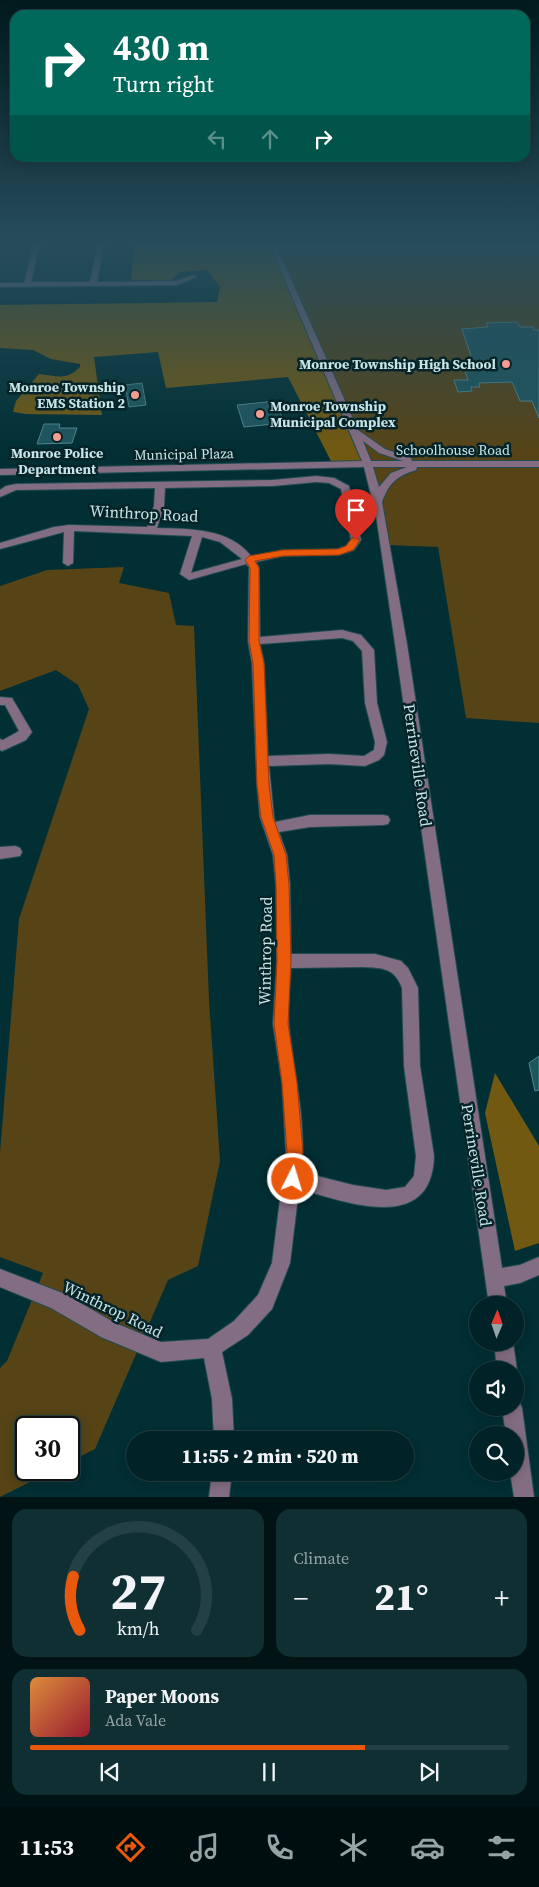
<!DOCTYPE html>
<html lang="en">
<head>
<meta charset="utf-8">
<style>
  :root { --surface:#012327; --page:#0f2f33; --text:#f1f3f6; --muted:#96a4a7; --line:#234044; --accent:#ea580c }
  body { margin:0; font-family:"Source Serif 4",serif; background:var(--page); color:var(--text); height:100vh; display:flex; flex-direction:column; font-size:19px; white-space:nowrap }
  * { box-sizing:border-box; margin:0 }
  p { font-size:16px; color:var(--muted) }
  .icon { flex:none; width:28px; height:28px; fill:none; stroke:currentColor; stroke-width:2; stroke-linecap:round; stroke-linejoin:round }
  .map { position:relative; height:1497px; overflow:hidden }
  .sheet { display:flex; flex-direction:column; gap:12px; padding:12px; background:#011315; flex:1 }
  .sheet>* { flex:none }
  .banner { position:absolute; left:10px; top:10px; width:520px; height:152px; border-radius:15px; box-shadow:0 2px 12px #0003,0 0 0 1px var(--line); background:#00695c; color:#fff; overflow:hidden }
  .needle { width:32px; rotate:2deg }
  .tools { position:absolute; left:469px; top:1296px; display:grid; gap:10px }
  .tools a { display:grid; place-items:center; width:55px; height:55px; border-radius:50%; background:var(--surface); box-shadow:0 2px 12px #0003,0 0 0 1px var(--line); font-size:25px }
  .speed { position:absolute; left:15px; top:1416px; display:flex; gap:10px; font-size:25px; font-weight:700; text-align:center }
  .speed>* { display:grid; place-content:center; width:65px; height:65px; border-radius:50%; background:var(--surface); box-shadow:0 2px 12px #0003,0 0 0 1px var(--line); line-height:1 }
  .speed .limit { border:2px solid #111; border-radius:8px; background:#fff; color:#111 }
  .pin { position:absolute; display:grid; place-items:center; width:42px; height:42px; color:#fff; margin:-51px -21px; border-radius:50% 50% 50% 0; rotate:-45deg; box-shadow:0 0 5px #0007 }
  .pin .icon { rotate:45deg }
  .me { position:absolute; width:55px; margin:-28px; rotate:5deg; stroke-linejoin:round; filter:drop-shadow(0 0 4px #0008) }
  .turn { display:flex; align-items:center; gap:18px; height:105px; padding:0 20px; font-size:22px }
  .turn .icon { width:65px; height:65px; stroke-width:2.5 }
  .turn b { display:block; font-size:35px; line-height:42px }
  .lanes { display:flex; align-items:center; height:48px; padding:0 20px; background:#0003; justify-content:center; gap:25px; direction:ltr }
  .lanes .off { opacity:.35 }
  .big { font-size:38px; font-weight:800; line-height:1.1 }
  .sheet .widget { flex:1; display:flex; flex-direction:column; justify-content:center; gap:8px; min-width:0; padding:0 18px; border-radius:15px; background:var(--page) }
  .sheet .dial { align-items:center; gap:0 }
  .dial svg { height:130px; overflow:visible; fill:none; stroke:var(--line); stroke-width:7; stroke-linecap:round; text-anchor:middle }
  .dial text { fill:var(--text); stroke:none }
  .song { display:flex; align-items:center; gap:15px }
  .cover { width:60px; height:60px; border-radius:8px; background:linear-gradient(135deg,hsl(30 70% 55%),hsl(350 70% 35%)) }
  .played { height:5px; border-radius:2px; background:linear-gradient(90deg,var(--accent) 70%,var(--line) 70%) }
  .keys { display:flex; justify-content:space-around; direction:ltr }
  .heat { display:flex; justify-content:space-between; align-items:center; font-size:28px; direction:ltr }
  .sheet .tiles { flex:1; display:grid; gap:12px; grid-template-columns:1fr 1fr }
  .widget:last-child { grid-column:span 2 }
  .trip { position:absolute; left:126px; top:1431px; width:288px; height:50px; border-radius:25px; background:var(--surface); box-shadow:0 2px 12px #0003,0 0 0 1px var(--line); font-weight:800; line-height:50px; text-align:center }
  .dock { display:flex; height:80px; justify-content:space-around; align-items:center; background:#000e10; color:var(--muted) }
  .dock .icon { width:35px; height:35px }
  .dock .selected { color:var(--accent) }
  .dock b { font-size:22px; color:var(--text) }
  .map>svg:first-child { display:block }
  .green { fill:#564417 }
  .forest { fill:#725911 }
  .building { fill:#1e565e; stroke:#518890 }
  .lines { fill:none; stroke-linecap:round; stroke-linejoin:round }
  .minor-casing { stroke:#214c51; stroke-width:2 }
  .minor { fill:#836d82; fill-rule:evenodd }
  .route { fill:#ea580c; stroke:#983908 }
  .poi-dot { fill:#f59c91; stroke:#062427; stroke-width:2 }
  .labels { text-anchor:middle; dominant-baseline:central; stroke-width:5; stroke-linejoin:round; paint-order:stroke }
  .far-poi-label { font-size:14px; font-weight:bold; fill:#c8e4e8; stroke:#062427; text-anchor:end }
  .far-street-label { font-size:14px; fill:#c8e4e8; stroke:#062427 }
  .street-label { font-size:16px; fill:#c8e4e8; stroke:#062427 }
</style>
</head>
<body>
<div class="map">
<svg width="539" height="1497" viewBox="0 0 539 1497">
  <rect width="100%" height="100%" fill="#012f34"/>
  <g class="green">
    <polygon points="272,243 539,243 539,723 466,718 438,547 387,545 378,501"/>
    <polygon points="124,567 119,583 169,593 176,625 194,626 209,1000 220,1161 198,1266 168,1280 95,1449 69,1462 69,1428 26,1428 26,1470 54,1470 0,1497 0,1368 7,1361 43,1273 0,1257 0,1153 19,919 89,709 78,685 56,670 0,691 0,586 47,570"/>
  </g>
  <g class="forest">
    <path d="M136,243h136l97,223 -35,1 -46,-90 -122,11 -8,-36 -64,5 8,58 -76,-1 -13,-2 3,-11 23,-27c18,2 27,7 41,-7v-3l-29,-5 -18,-9 -33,-2v-43l217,-3 3,-15 -13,-17 -27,2 -9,8h-40l3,-36z"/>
    <polygon points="495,1073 539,1146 539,1243 515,1251 485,1113"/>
  </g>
  <g class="building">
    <polygon points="517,322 520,327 533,327 534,330 539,330 539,418 532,401 520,401 512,382 479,383 480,387 471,387 472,391 458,392 454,380 468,380 465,371 476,371 462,329 488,327 486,323"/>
    <polygon points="142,383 146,405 129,407 125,385"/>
    <polygon points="276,401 284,423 244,427 237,405"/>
    <polygon points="44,424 60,424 59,428 77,428 72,443 37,444"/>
    <polygon points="539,1056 539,1090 535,1091 529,1063"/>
  </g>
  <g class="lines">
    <defs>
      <g id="minor">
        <polygon points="34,243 40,243 31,282 90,282 98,243 104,243 97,282 176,281 193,275 197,277 177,285 0,287 0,283 24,283"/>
        <path d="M269,243h6l83,187 27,19 26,9 1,3h127v6h-122l-1,3c-19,6 -27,13 -34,32l25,142 95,624 18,-3 19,-8v18l-19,8 -16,3 3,19h-18l-94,-661 -19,-129 -12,-48 -364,8v-6l362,-8zM363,441l16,12 24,8h-32zM373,467h34l-16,6 -12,14z"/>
        <path d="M316,476l18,2 15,8 12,54 -7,10 -15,5 -56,1 -27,6 3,5 1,70 82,-7 19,5 13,15 3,53 10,39 -3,13 -5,5 -14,6 -36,-2 -60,2 5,51 1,5 35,-7h73l5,1 2,4 -2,4 -5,1 -73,2 -31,5 8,23 3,30 1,69h84l26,7 7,7 10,20 2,78 14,90c-2,79 -88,46 -135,33l-9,74 -18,46 -24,26 -26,17 10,47 2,41h-20l-2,-41 -8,-41 -43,4 -60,-25 -50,-29 -51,-21v-18l65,25 50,29 46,19 47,-3 26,-18 24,-26 14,-32 14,-111 -4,-69 -9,-59 4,-63 -1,-76 -3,-30 -13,-38 -3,-32 -5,-122 -4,-22 1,-74 -3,-3 -57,16 -9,-6 12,-38 -118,-5 -1,32 -5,3 -5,-3 1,-31 -64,17v-6l54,-16 15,-2 78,2 7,-21 1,-18 -139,2 -16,7v-7l6,-4 10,-2 257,-4zM316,482l13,1 12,6 10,51 -5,6 -8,3 -55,1 -32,6c-22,-28 -61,-27 -94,-28l7,-22 1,-18 108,-2zM202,537l18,5 22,17 -51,14zM342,638l11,3 9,10 3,52 10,39 -1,8 -10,6 -35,-2 -61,2 -4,-93 -4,-19zM360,967c20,1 34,-1 42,21l2,78 12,90 -2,20 -9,11 -19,3 -33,-5 -52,-13c6,-49 -7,-97 -12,-146 -2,-19 1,-39 2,-58z"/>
        <polygon points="0,697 12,698 32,732 26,740 2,751 0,750 0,739 3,740 19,731 5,705 0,705"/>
        <polygon points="15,846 20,848 22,852 20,856 0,859 0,847"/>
        <polygon points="494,1342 513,1342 517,1370 515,1374 515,1370 497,1370"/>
        <polygon points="515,1399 519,1401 522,1408 534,1497 514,1497 510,1472 515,1472 515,1435 506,1435 502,1408 515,1408"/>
        <polygon points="212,1472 232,1472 229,1497 209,1497"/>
      </g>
    </defs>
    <use href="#minor" class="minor-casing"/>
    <use href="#minor" class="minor"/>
  </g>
  <linearGradient id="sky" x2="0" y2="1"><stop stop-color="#011a1d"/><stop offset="0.54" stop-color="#274d5c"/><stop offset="1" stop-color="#274d5c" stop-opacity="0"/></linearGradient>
  <rect width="539" height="452" fill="url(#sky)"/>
  <polygon class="route" points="356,537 360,540 353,550 339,555 283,556 255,561 259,568 259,641 264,663 269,785 273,817 286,855 289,885 291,961 288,1024 297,1083 303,1152 298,1184 293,1187 287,1184 285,1179 287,1152 282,1083 274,1024 277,961 276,885 274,855 261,817 257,785 253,663 249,641 250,568 245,560 249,556 283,550 338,549 346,546 352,538"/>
  <g class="poi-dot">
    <circle cx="506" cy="364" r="5"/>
    <circle cx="135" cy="395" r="5"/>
    <circle cx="260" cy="414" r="5"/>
    <circle cx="57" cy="437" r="5"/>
  </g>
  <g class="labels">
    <g class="far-poi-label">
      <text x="496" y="364">Monroe Township High School</text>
      <text x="125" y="387">Monroe Township<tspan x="125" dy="16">EMS Station 2</tspan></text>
      <text x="270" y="406" text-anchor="start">Monroe Township<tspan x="270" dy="16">Municipal Complex</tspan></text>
      <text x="57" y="453" text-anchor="middle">Monroe Police<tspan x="57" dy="16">Department</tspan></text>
    </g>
    <g class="far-street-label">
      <text x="453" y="450">Schoolhouse Road</text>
      <text transform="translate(184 454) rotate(-1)">Municipal Plaza</text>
    </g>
    <g class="street-label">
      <text transform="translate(144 513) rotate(3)">Winthrop Road</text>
      <text transform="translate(418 765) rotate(82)">Perrineville Road</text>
      <text transform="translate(265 951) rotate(-89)">Winthrop Road</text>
      <text transform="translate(477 1165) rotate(81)">Perrineville Road</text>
      <text transform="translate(113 1309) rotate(26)">Winthrop Road</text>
    </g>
  </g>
</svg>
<div class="tools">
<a><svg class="needle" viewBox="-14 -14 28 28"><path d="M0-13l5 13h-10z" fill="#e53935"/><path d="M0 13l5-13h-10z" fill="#96a4a7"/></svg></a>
<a><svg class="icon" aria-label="sound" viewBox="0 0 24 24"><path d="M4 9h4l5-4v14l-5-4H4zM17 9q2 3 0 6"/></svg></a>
<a><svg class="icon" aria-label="search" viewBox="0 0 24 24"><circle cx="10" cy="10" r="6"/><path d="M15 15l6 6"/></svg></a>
</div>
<div class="speed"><div class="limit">30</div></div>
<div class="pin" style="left:356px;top:540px;background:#d93025"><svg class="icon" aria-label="arrive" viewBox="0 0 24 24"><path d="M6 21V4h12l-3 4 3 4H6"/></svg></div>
<svg class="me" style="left:293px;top:1179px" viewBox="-20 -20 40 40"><circle r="17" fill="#ea580c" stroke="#fff" stroke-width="3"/><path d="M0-11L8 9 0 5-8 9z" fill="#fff"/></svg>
<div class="trip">11:55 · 2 min · 520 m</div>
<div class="banner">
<div class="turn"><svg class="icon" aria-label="right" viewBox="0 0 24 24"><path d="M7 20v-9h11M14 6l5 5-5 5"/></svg><div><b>430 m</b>Turn right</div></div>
<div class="lanes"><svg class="icon off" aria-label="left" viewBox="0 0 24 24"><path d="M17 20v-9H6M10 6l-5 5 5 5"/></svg><svg class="icon off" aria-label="ahead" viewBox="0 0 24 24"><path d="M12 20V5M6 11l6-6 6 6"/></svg><svg class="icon" aria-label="right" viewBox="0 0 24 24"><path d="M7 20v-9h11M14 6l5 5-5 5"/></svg></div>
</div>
</div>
<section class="sheet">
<div class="tiles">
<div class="widget dial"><svg viewBox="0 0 100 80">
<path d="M14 69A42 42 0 1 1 86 69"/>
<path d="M14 69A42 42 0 0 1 10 36" stroke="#ea580c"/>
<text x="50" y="56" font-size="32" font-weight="700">27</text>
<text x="50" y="72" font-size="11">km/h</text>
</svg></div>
<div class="widget"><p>Climate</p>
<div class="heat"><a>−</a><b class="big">21°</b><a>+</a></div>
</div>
<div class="widget">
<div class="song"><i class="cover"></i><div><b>Paper Moons</b><p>Ada Vale</p></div></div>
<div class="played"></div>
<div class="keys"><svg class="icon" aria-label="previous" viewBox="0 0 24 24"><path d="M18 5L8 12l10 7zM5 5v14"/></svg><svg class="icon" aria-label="pause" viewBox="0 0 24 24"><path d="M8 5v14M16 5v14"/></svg><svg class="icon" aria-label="next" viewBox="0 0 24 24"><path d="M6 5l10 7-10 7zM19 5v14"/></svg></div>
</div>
</div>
</section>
<nav class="dock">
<b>11:53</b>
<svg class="icon selected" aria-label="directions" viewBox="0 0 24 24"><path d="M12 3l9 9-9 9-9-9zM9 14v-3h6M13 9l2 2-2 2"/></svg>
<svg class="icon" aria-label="music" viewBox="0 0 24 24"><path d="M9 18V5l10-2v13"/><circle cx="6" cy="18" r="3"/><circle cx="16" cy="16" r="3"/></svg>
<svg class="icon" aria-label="phone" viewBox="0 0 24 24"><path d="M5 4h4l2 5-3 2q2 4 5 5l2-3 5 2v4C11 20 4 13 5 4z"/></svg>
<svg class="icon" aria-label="climate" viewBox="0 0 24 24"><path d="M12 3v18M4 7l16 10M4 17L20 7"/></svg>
<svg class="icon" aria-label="car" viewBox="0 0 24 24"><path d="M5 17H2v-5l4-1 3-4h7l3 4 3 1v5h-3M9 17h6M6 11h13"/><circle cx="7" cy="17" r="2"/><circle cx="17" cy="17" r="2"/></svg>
<svg class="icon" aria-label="filters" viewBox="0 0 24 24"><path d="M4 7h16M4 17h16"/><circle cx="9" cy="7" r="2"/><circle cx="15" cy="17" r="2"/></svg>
</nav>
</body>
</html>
